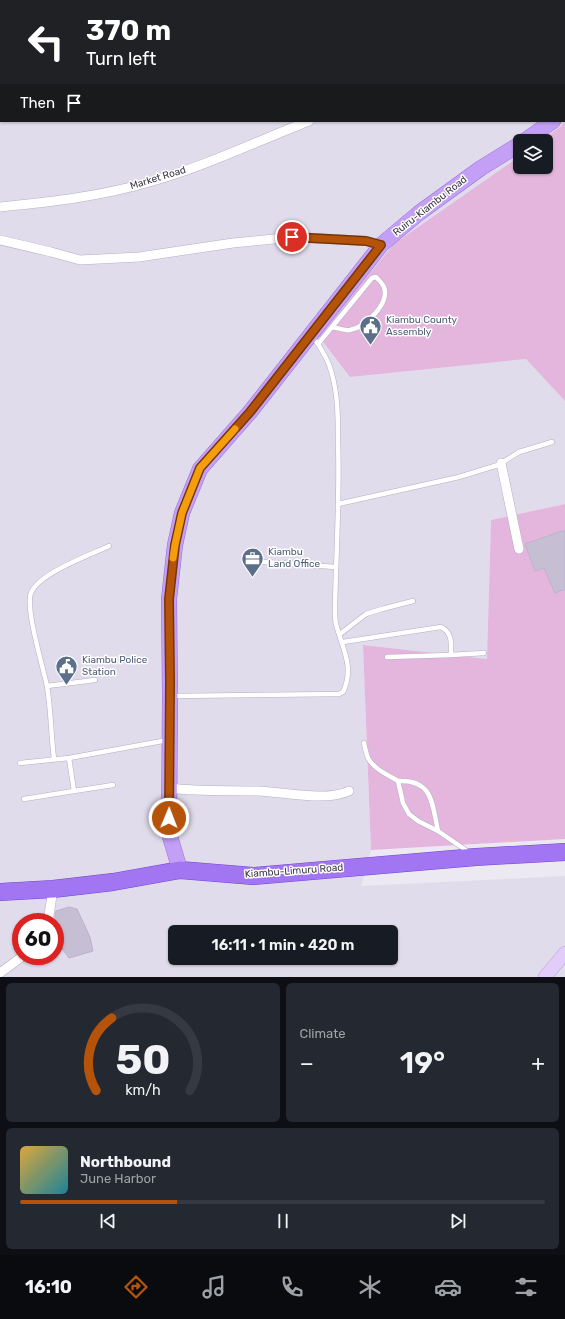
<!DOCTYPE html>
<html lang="en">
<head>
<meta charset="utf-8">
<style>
  :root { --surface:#171b24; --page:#242831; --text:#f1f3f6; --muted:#9ea1a6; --line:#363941; --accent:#b45309 }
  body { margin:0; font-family:Rubik,sans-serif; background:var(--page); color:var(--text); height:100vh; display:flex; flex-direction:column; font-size:15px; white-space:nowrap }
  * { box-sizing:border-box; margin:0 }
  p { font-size:13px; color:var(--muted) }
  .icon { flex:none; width:22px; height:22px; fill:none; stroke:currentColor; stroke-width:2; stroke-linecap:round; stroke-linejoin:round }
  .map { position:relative; height:977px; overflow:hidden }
  .sheet { display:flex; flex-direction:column; gap:6px; padding:6px; background:#0d0f14; flex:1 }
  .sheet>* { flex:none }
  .hud { position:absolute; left:0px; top:0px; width:565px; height:122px; box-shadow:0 1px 3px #0004; background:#202124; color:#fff; overflow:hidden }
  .buttons { position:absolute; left:513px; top:134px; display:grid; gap:8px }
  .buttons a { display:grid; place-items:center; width:40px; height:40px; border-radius:6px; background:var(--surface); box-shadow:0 1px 3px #0004; font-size:20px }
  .speed { position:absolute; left:12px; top:913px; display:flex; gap:8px; font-size:20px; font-weight:700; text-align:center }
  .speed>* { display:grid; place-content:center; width:52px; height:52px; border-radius:50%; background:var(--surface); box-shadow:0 1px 3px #0004; line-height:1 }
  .speed .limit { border:6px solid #d22; background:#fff; color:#111 }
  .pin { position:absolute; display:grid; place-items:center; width:34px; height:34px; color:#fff; margin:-17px; border:2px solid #fff; border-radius:50%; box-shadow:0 1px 4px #0007 }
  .me { position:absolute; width:44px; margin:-22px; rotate:1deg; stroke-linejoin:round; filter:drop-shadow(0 0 3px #0008) }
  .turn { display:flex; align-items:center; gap:14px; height:84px; padding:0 20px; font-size:18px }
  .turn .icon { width:52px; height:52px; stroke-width:2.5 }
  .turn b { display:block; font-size:28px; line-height:34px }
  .then { display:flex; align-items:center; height:38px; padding:0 20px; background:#0003; gap:8px; font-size:15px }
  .big { font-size:30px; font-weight:600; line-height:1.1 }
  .sheet .card { flex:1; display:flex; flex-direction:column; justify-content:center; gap:6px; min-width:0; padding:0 14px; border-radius:6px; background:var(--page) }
  .sheet .dial { align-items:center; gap:0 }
  .dial svg { height:104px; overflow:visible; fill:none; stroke:var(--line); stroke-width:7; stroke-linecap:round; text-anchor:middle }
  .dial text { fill:var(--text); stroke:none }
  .song { display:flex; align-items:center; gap:12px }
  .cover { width:48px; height:48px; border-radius:6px; background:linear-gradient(135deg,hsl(40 70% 55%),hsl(190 70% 35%)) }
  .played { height:4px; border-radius:2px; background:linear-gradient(90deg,var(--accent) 30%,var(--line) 30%) }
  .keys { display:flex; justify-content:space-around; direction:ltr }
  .heat { display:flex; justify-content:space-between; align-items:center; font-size:22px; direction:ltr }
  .sheet .tiles { flex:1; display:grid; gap:6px; grid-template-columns:1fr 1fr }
  .card:last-child { grid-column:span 2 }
  .trip { position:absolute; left:168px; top:925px; width:230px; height:40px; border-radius:6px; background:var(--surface); box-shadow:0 1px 3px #0004; font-weight:600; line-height:40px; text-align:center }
  .menu { display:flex; height:64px; justify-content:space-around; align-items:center; background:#090b0e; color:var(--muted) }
  .menu .icon { width:28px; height:28px }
  .menu .active { color:var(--accent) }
  .menu b { font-size:18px; color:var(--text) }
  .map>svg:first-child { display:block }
  .residential { fill:#e1dceb; fill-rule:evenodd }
  .green { fill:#e4b5dd }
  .building { fill:#c6bfd4; stroke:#bbb3ce }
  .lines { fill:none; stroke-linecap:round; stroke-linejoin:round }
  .lane-casing { stroke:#b5afc1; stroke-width:5.5 }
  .street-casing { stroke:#b5afc1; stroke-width:10 }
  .secondary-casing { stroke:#baa3d8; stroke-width:14 }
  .primary-casing { stroke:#9a70da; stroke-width:16 }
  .highway-casing { stroke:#7346d1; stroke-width:18 }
  .lane { stroke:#fff; stroke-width:4.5 }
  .street { stroke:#fff; stroke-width:9 }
  .secondary { stroke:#e1ccfa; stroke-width:13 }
  .primary { stroke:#c39ff6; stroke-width:15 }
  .highway { stroke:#a275f2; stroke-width:17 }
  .route-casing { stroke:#753606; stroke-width:10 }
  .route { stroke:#b45309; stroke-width:7 }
  .slow { stroke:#f59e0b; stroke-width:7 }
  .labels { text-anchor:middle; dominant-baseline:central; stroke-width:3; stroke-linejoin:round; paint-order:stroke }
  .street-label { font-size:10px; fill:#3c3846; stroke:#fff }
  .service-label { font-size:10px; fill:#4e5e75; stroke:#fff; text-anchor:start }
</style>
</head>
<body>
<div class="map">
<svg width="565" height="977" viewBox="0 0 565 977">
  <rect width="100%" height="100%" fill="#ede9f3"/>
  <path class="residential" d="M353,0h212v123l-24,18h-21v15l-58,42 -112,179 176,-18 39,42v103l-74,16 -4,139 -124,-14 8,205 -10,36 204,-10v101h-565v-903l1,-1v48h563v-120h-213zM21,922h34v34h-34zM175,932h216v26h-216z"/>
  <g class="green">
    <polygon points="565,123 565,401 526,359 350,377 318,335 394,244 520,156 520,167 546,167 546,141 541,141"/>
    <polygon points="565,504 565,839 371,850 363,645 487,659 491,520"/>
  </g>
  <g class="building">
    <polygon points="565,530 565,589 555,593 544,568 535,571 525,544"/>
    <polygon points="69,907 77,909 90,937 93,951 69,958 56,941 55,915 56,911"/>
  </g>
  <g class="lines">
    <defs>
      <g id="lane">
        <path d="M318,344l54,-66 4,-1c3,3 6,6 8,10 6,17 -19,40 -34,43 -6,1 -12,-2 -18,-3"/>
        <polyline points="338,504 459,477 498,465 519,452 552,442"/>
        <polyline points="252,561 336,567"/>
        <polyline points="340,634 366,614 382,609 413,601"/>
        <path d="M343,642l98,-15c12,6 10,17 10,28l33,-2"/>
        <polyline points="387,657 451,655"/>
        <polyline points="47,686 95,680"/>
        <path d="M172,696l167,-2 4,-2c12,-25 -1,-44 -7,-68 -1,-4 -1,-10 -1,-15 1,-56 5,-112 3,-168 0,-22 0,-45 -6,-67 -3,-13 -11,-26 -19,-37"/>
        <path d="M364,743c1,5 2,10 4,15 6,11 20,17 30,23l5,22 6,11 9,7 20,10 32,22"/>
        <polyline points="69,758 74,791 113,785"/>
        <path d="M54,759c-3,-24 -3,-49 -7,-73 -4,-19 -22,-78 -16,-93 8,-20 59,-38 78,-47"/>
        <polyline points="20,763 69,758 168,740"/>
        <path d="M398,781c35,-2 34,23 40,50"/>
        <polyline points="24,799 74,791"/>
      </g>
      <g id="street">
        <polyline points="564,61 565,61"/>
        <path d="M0,207c51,-5 103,-11 153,-26 52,-15 105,-40 156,-60"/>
        <polyline points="0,240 51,252 80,260 139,257 233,243 293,237 366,241 381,245"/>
        <polyline points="501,463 519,549"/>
        <path d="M170,788c30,4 59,2 88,3 27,1 67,11 91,0"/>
        <polyline points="49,922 49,915 53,889"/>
        <polyline points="0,973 23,956"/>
      </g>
      <polyline id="secondary" points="545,977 565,953"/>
      <g id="primary">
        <polyline points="564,113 565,113"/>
        <polyline points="524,141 553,121"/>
        <polyline points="180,870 169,833 170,696 169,599 175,545 182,513 200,469 250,412 381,245 419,213 481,168 520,144"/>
      </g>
      <polyline id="highway" points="0,892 53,889 113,882 180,870 253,876 476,857 565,852"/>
    </defs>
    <use href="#lane" class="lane-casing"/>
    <use href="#street" class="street-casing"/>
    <use href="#secondary" class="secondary-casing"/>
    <use href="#primary" class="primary-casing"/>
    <use href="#highway" class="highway-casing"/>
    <use href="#lane" class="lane"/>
    <use href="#street" class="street"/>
    <use href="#secondary" class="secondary"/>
    <use href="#primary" class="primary"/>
    <use href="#highway" class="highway"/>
  </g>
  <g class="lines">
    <defs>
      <polyline id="route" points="169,818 170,682 169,599 175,545 182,513 200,468 250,412 381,245 366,241 292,237"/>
    </defs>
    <use href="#route" class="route-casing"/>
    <use href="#route" class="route"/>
    <polyline class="slow" points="173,558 175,545 182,513 200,468 235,429"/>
  </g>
  <defs>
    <symbol id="civic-pin" viewBox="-11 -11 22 30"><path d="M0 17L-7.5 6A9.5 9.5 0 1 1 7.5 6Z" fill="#5c6f8a" stroke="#fff"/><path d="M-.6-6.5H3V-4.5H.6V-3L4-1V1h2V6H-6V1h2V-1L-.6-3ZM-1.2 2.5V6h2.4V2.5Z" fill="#fff"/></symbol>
    <symbol id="office-pin" viewBox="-11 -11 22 30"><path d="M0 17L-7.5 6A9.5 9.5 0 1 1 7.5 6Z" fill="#5c6f8a" stroke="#fff"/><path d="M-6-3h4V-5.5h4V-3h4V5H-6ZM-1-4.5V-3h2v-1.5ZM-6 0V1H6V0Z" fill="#fff"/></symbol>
  </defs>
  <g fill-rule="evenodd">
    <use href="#civic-pin" x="358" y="314" width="25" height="34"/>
    <use href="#office-pin" x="240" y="546" width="25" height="34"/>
    <use href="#civic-pin" x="54" y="654" width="25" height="34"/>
  </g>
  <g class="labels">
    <g class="street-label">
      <text transform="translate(158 178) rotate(-17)">Market Road</text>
      <text transform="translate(430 206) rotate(-38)">Ruiru-Kiambu Road</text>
      <text transform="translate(294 871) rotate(-4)">Kiambu-Limuru Road</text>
    </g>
    <g class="service-label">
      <text x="386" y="320">Kiambu County<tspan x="386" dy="12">Assembly</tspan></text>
      <text x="268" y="552">Kiambu<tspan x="268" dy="12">Land Office</tspan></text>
      <text x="82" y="660">Kiambu Police<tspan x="82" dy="12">Station</tspan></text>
    </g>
  </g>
</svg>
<div class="buttons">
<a><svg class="icon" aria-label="layers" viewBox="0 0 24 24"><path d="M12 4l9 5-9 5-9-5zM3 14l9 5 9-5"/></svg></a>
</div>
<div class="speed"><div class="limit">60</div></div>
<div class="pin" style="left:292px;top:237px;background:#d93025"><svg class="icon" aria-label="arrive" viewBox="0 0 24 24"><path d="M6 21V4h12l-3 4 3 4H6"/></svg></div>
<svg class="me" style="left:169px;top:818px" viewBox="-20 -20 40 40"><circle r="17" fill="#b45309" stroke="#fff" stroke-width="3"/><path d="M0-11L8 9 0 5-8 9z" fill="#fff"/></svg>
<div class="trip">16:11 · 1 min · 420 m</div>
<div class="hud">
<div class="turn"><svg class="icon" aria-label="left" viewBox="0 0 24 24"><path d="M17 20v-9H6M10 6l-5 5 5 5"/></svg><div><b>370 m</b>Turn left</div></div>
<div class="then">Then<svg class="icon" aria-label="arrive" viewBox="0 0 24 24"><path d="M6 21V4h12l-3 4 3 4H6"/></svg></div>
</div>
</div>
<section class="sheet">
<div class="tiles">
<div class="card dial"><svg viewBox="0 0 100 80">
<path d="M14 69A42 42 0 1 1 86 69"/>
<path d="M14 69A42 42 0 0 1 26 13" stroke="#b45309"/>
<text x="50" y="56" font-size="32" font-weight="700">50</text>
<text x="50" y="72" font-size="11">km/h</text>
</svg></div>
<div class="card"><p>Climate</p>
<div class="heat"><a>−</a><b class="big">19°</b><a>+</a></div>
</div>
<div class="card">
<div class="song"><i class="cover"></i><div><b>Northbound</b><p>June Harbor</p></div></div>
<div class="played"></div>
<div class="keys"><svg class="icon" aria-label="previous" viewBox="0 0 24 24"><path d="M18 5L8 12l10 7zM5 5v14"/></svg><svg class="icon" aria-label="pause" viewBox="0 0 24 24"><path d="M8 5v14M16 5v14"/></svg><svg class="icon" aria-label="next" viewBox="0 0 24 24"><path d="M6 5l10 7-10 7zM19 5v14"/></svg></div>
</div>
</div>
</section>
<nav class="menu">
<b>16:10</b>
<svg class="icon active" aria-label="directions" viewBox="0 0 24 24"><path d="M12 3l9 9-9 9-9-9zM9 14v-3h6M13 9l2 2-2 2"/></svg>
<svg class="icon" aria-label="music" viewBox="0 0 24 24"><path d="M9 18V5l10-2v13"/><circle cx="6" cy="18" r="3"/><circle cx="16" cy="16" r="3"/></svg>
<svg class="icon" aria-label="phone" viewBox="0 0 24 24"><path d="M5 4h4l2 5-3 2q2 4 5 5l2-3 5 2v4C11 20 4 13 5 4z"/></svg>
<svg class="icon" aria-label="climate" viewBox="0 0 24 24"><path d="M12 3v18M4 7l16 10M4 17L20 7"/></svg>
<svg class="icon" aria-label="car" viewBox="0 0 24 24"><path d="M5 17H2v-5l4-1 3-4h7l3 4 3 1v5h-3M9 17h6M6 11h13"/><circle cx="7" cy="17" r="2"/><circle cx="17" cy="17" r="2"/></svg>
<svg class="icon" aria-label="filters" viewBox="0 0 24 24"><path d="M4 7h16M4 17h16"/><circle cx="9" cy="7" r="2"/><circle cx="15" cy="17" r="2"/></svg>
</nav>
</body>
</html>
